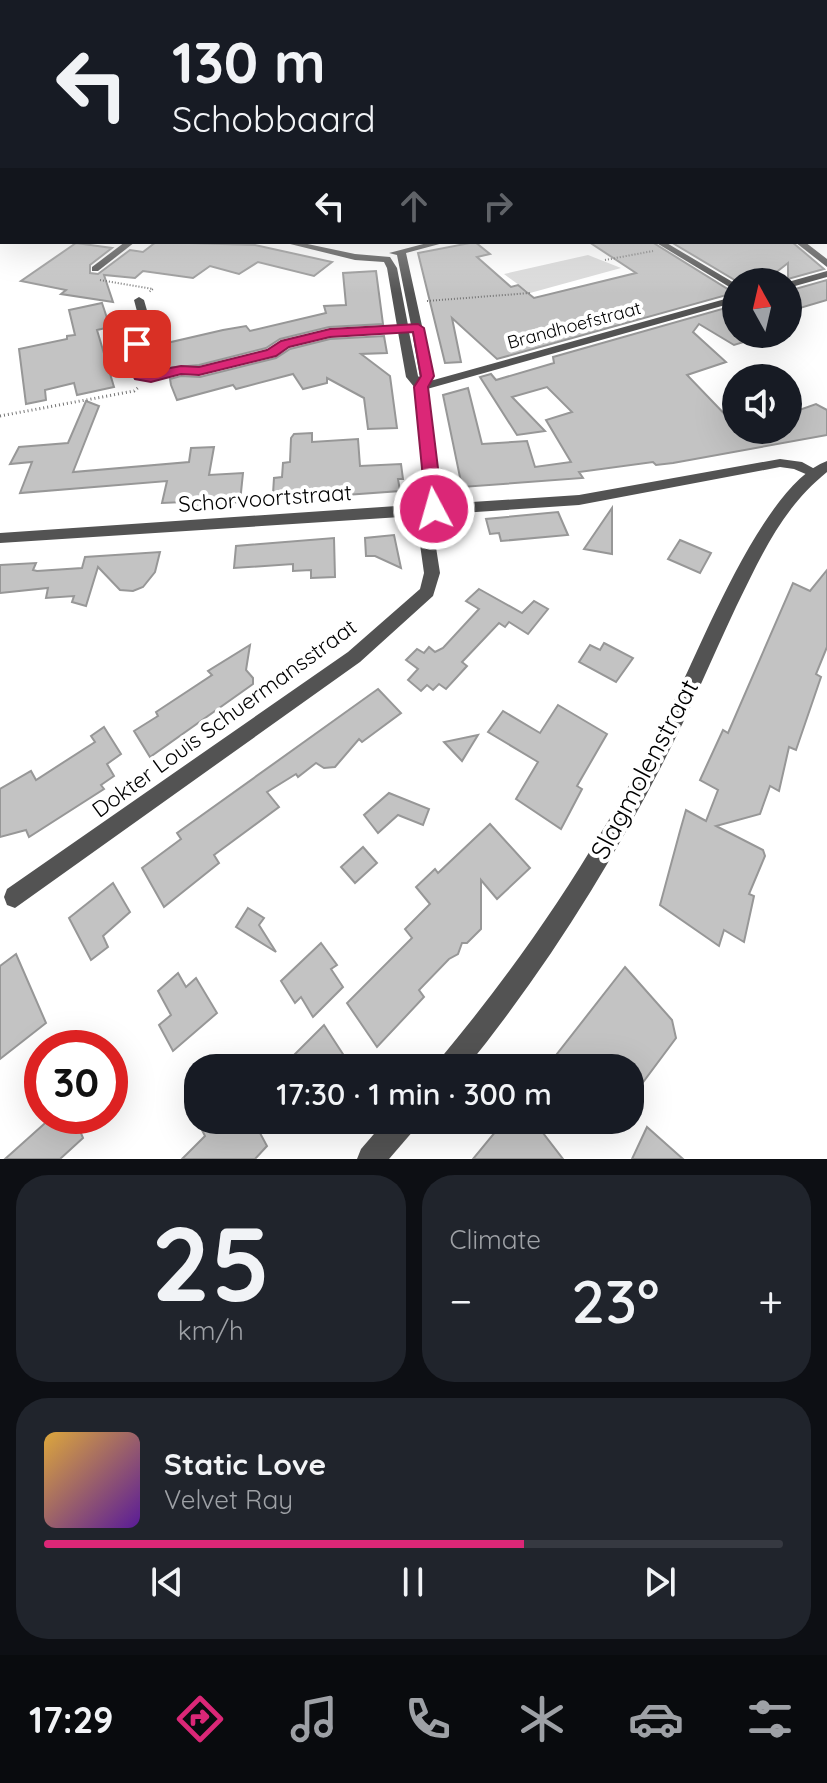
<!DOCTYPE html>
<html lang="en">
<head>
<meta charset="utf-8">
<style>
  :root { --surface:#171b24; --page:#20242c; --text:#f1f3f6; --muted:#9ea1a6; --line:#363941; --accent:#db2777 }
  body { margin:0; font-family:Quicksand,sans-serif; background:var(--page); color:var(--text); height:100vh; display:flex; flex-direction:column; font-size:30px; white-space:nowrap }
  * { box-sizing:border-box; margin:0 }
  p { font-size:26px; color:var(--muted) }
  .icon { flex:none; width:44px; height:44px; fill:none; stroke:currentColor; stroke-width:2; stroke-linecap:round; stroke-linejoin:round }
  .map { position:relative; height:1159px; overflow:hidden }
  .sheet { display:flex; flex-direction:column; gap:16px; padding:16px; background:#0d0f14; flex:1 }
  .sheet>* { flex:none }
  .hud { position:absolute; left:0px; top:0px; width:828px; height:244px; box-shadow:0 8px 32px #0002; background:#171b24; color:var(--text); overflow:hidden }
  .needle { width:52px; rotate:352deg }
  .controls { position:absolute; left:722px; top:268px; display:grid; gap:16px }
  .controls a { display:grid; place-items:center; width:80px; height:80px; border-radius:50%; background:var(--surface); box-shadow:0 8px 32px #0002; font-size:40px }
  .speed { position:absolute; left:24px; top:1030px; display:flex; gap:16px; font-size:40px; font-weight:700; text-align:center }
  .speed>* { display:grid; place-content:center; width:104px; height:104px; border-radius:50%; background:var(--surface); box-shadow:0 8px 32px #0002; line-height:1 }
  .speed .limit { border:12px solid #d22; background:#fff; color:#111 }
  .pin { position:absolute; display:grid; place-items:center; width:68px; height:68px; color:#fff; margin:-34px; border-radius:16px; box-shadow:0 4px 12px #0006 }
  .me { position:absolute; width:88px; margin:-44px; rotate:354deg; stroke-linejoin:round; filter:drop-shadow(0 0 6px #0008) }
  .turn { display:flex; align-items:center; gap:28px; height:168px; padding:0 40px; font-size:36px }
  .turn .icon { width:104px; height:104px; stroke-width:2.5 }
  .turn b { display:block; font-size:56px; line-height:68px }
  .lanes { display:flex; align-items:center; height:76px; padding:0 40px; background:#0003; justify-content:center; gap:40px; direction:ltr }
  .lanes .off { opacity:.35 }
  .big { font-size:60px; font-weight:600; line-height:1.1 }
  .sheet .tile { flex:1; display:flex; flex-direction:column; justify-content:center; gap:12px; min-width:0; padding:0 28px; border-radius:32px; background:var(--page) }
  .sheet .dial { align-items:center; gap:0 }
  .dial b { font-size:104px; line-height:1 }
  .song { display:flex; align-items:center; gap:24px }
  .cover { width:96px; height:96px; border-radius:12px; background:linear-gradient(135deg,hsl(40 70% 55%),hsl(270 70% 35%)) }
  .played { height:8px; border-radius:4px; background:linear-gradient(90deg,var(--accent) 65%,var(--line) 65%) }
  .keys { display:flex; justify-content:space-around; direction:ltr }
  .heat { display:flex; justify-content:space-between; align-items:center; font-size:44px; direction:ltr }
  .sheet .tiles { flex:1; display:grid; gap:16px; grid-template-columns:1fr 1fr }
  .tile:last-child { grid-column:span 2 }
  .trip { position:absolute; left:184px; top:1054px; width:460px; height:80px; border-radius:32px; background:var(--surface); box-shadow:0 8px 32px #0002; font-weight:600; line-height:80px; text-align:center }
  .tab-bar { display:flex; height:128px; justify-content:space-around; align-items:center; background:#090b0e; color:var(--muted) }
  .tab-bar .icon { width:56px; height:56px }
  .tab-bar .on { color:var(--accent) }
  .tab-bar b { font-size:36px; color:var(--text) }
  .map>svg:first-child { display:block }
  .green { fill:#dadada }
  .building { fill:#c3c3c3; stroke:#979797; stroke-width:2 }
  .lines { fill:none; stroke-linecap:round; stroke-linejoin:round }
  .path-far1 { stroke:#757575; stroke-width:2; stroke-dasharray:1 2; stroke-linecap:butt }
  .path { stroke:#757575; stroke-width:3; stroke-dasharray:1 3; stroke-linecap:butt }
  .minor { fill:#535353; fill-rule:evenodd }
  .tertiary { fill:#535353; fill-rule:evenodd }
  .route { fill:#db2777; stroke:#8e194d; stroke-width:2 }
  .labels { text-anchor:middle; dominant-baseline:central; stroke-width:8; stroke-linejoin:round; paint-order:stroke }
  .far-street-label { font-size:18px; fill:#000; stroke:#fff }
  .street-label { font-size:22px; fill:#000; stroke:#fff }
  .near-street-label { font-size:26px; fill:#000; stroke:#fff }
</style>
</head>
<body>
<div class="map">
<svg width="827" height="1159" viewBox="0 0 827 1159">
  <rect width="100%" height="100%" fill="#fff"/>
  <polygon class="green" points="588,255 621,268 530,293 504,274"/>
  <g class="building">
    <polygon points="156,242 255,245 332,262 314,276 258,262 239,274 210,266 193,278 143,271 135,278 104,275 113,302 61,294 66,290 21,281 76,243 112,248 90,265 90,273 98,274 130,250 143,252"/>
    <polygon points="475,242 490,254 477,257 511,287 518,285 534,298 636,273 589,242 652,242 734,293 497,359 452,318 461,362 445,363 418,253"/>
    <polygon points="671,242 792,242 824,269 788,279 788,263 765,281 738,282"/>
    <polygon points="376,271 383,324 329,327 280,339 266,348 199,365 165,368 156,349 169,346 167,343 223,330 246,326 250,331 326,313 324,306 346,305 343,273"/>
    <polygon points="827,280 827,300 800,308 788,301 788,291"/>
    <polygon points="102,303 110,327 97,330 114,387 77,395 74,383 45,390 46,400 26,404 19,349 67,339 67,336 75,335 69,310"/>
    <polygon points="736,305 736,334 747,334 754,339 734,345 699,324 693,332 726,362 687,375 736,426 736,430 788,430 788,414 816,404 827,410 827,435 673,463 656,465 653,462 579,472 583,478 462,487 443,395 468,388 482,444 527,441 535,467 571,462 546,420 572,412 547,387 512,397 545,431 517,435 480,377 491,374 496,380 554,363 553,357"/>
    <polygon points="384,336 387,353 361,354 390,376 397,428 368,429 364,398 327,378 327,383 303,389 293,374 236,389 233,385 177,400 171,385 170,379 181,376 200,377 276,358 290,349 330,339"/>
    <polygon points="86,401 99,406 73,472 189,462 191,448 214,447 209,475 243,473 240,502 183,506 184,502 162,503 167,481 20,493 32,462 10,464 19,447 68,443"/>
    <polygon points="312,433 312,442 358,439 360,466 401,464 403,479 398,479 400,491 291,499 291,493 273,494 274,478 282,477 283,463 290,462 291,438 294,434"/>
    <polygon points="612,508 612,554 584,549"/>
    <polygon points="558,512 568,535 501,541 499,533 490,534 486,519"/>
    <polygon points="394,535 401,568 375,556 366,556 365,538"/>
    <polygon points="334,538 335,577 311,578 311,570 293,571 293,564 234,568 236,546"/>
    <polygon points="680,540 711,553 700,573 668,559"/>
    <polygon points="160,552 155,572 143,587 133,591 120,590 98,567 86,606 72,602 74,596 46,598 48,588 0,593 0,565 36,563 33,570 37,571 82,568 85,557"/>
    <polygon points="827,570 827,647 816,674 821,677 796,750 789,747 779,791 770,786 760,814 716,826 763,850 765,856 749,894 754,896 744,942 724,930 719,946 660,905 680,831 686,810 706,821 718,790 700,780 723,730 728,733 793,583 810,591"/>
    <polygon points="479,589 522,613 534,601 548,609 528,634 509,622 505,627 499,623 462,662 467,666 446,689 439,684 433,690 427,685 421,691 408,680 418,669 406,660 417,649 424,653 429,647 435,652 443,648 479,609 466,601"/>
    <polygon points="604,643 633,658 616,682 579,662 590,645 600,650"/>
    <polygon points="250,645 246,670 253,678 253,684 150,757 134,731 158,716 156,712 212,675 208,671"/>
    <polygon points="378,689 401,713 362,742 359,739 335,767 324,768 316,763 298,777 296,774 267,792 279,807 214,855 219,863 164,907 142,868 181,839 177,833"/>
    <polygon points="558,705 607,734 577,786 582,789 561,829 516,799 538,762 488,732 503,711 540,733"/>
    <polygon points="104,727 121,754 107,764 114,776 101,785 104,789 29,837 26,830 0,837 0,789 31,771 36,780 95,742 91,736"/>
    <polygon points="478,735 462,761 444,742"/>
    <polygon points="389,793 429,809 423,825 398,815 378,833 364,815"/>
    <polygon points="490,824 530,868 497,899 481,880 481,929 467,943 462,943 458,954 449,959 419,990 424,997 377,1047 347,1003 412,938 405,929 430,904 416,887 435,869 438,873"/>
    <polygon points="363,847 377,863 355,883 341,867"/>
    <polygon points="113,883 130,912 103,936 108,947 91,960 69,918"/>
    <polygon points="248,908 264,918 259,925 276,952 236,927"/>
    <polygon points="321,943 337,965 331,969 343,987 313,1017 301,997 295,1003 281,981"/>
    <polygon points="16,954 46,1023 0,1059 0,966"/>
    <polygon points="625,967 672,1020 676,1038 641,1085 630,1074 630,1068 546,1068"/>
    <polygon points="178,973 186,987 196,978 217,1013 173,1051 159,1025 171,1015 158,991"/>
    <polygon points="324,1025 352,1068 281,1068"/>
    <polygon points="53,1116 74,1116 83,1138 60,1159 5,1159"/>
    <polygon points="197,1120 253,1120 267,1146 255,1159 182,1159 205,1136"/>
    <polygon points="505,1120 533,1120 563,1159 473,1159"/>
    <polygon points="647,1127 683,1159 632,1159"/>
  </g>
  <g class="lines">
    <g class="path-far1">
      <polyline points="605,260 653,251"/>
      <polyline points="100,280 153,289 149,292"/>
      <polyline points="427,301 530,293"/>
    </g>
    <polyline class="path" points="0,416 134,391 139,387"/>
    <g class="minor">
      <polygon points="0,138 2,138 0,143"/>
      <rect x="826" y="189" width="1" height="4"/>
      <polygon points="2,224 2,230 0,231 0,225"/>
      <polygon points="125,242 135,242 98,271 92,271 92,267"/>
      <path d="M282,242h16l57,12 35,3 7,11 11,57h3l-14,-70 -8,-2 42,-11h16l-41,11 27,123 -3,5 306,-85v6l-309,87 14,115 138,-9 201,-36 22,3 20,11 -7,5 -21,-9 -14,-2 -201,38 -148,10 9,58 -7,23 -73,66 -345,246 -8,-3 -3,-8 3,-8 341,-237 72,-63 4,-16 -8,-57 -416,27v-10l426,-29 -11,-116 -9,-11 -8,-45 -68,4 -41,10 -14,9 -76,19 -18,-1 -30,9 -18,-6 -11,-23 9,-10 -7,-18 15,-6 -5,-19 5,-3 5,3 6,21 -15,6 8,17 -9,9 9,20 8,1 30,-7 18,1 68,-17 14,-9 49,-12 67,-4 -10,-58 -3,-6 -29,-2zM409,332h3l8,46 -2,-2z"/>
      <polygon points="655,242 665,242 736,284 736,291"/>
      <polygon points="795,242 805,242 827,259 827,267"/>
      <polygon points="827,271 827,277 788,288 788,282"/>
    </g>
    <g class="tertiary">
      <path d="M827,461v11c-45,36 -66,84 -91,135 -24,51 -46,104 -72,154 -56,109 -121,212 -198,307h-30l4,-9c60,-72 114,-147 162,-228 25,-40 47,-81 68,-122 30,-60 94,-226 157,-248z"/>
      <polygon points="386,1120 418,1120 414,1130 389,1159 357,1159 361,1149"/>
    </g>
  </g>
  <linearGradient id="sky" x2="0" y2="1"><stop stop-color="#8baccc"/><stop offset="0.45" stop-color="#fff"/><stop offset="1" stop-color="#fff" stop-opacity="0"/></linearGradient>
  <rect width="827" height="293" fill="url(#sky)"/>
  <polygon class="route" points="418,324 424,328 434,376 428,387 443,509 434,515 426,509 414,387 421,376 413,332 330,337 289,347 276,356 199,375 181,374 151,382 135,379 121,353 132,341 141,341 143,344 134,354 144,373 181,366 199,367 267,350 281,341 330,329"/>
  <g class="labels">
    <g class="far-street-label">
      <text transform="translate(574 325) rotate(-15)">Brandhoefstraat</text>
    </g>
    <g class="street-label">
      <text transform="translate(265 498) rotate(-4)">Schorvoortstraat</text>
      <text transform="translate(224 718) rotate(-36)">Dokter Louis Schuermansstraat</text>
    </g>
    <g class="near-street-label">
      <text transform="translate(644 769) rotate(-62)">Slagmolenstraat</text>
    </g>
  </g>
</svg>
<div class="controls">
<a><svg class="needle" viewBox="-14 -14 28 28"><path d="M0-13l5 13h-10z" fill="#e53935"/><path d="M0 13l5-13h-10z" fill="#9ea1a6"/></svg></a>
<a><svg class="icon" aria-label="sound" viewBox="0 0 24 24"><path d="M4 9h4l5-4v14l-5-4H4zM17 9q2 3 0 6"/></svg></a>
</div>
<div class="speed"><div class="limit">30</div></div>
<div class="pin" style="left:137px;top:344px;background:#d93025"><svg class="icon" aria-label="arrive" viewBox="0 0 24 24"><path d="M6 21V4h12l-3 4 3 4H6"/></svg></div>
<svg class="me" style="left:434px;top:509px" viewBox="-20 -20 40 40"><circle r="17" fill="#db2777" stroke="#fff" stroke-width="3"/><path d="M0-11L8 9 0 5-8 9z" fill="#fff"/></svg>
<div class="trip">17:30 · 1 min · 300 m</div>
<div class="hud">
<div class="turn"><svg class="icon" aria-label="left" viewBox="0 0 24 24"><path d="M17 20v-9H6M10 6l-5 5 5 5"/></svg><div><b>130 m</b>Schobbaard</div></div>
<div class="lanes"><svg class="icon" aria-label="left" viewBox="0 0 24 24"><path d="M17 20v-9H6M10 6l-5 5 5 5"/></svg><svg class="icon off" aria-label="ahead" viewBox="0 0 24 24"><path d="M12 20V5M6 11l6-6 6 6"/></svg><svg class="icon off" aria-label="right" viewBox="0 0 24 24"><path d="M7 20v-9h11M14 6l5 5-5 5"/></svg></div>
</div>
</div>
<section class="sheet">
<div class="tiles">
<div class="tile dial"><b>25</b><p>km/h</p></div>
<div class="tile"><p>Climate</p>
<div class="heat"><a>−</a><b class="big">23°</b><a>+</a></div>
</div>
<div class="tile">
<div class="song"><i class="cover"></i><div><b>Static Love</b><p>Velvet Ray</p></div></div>
<div class="played"></div>
<div class="keys"><svg class="icon" aria-label="previous" viewBox="0 0 24 24"><path d="M18 5L8 12l10 7zM5 5v14"/></svg><svg class="icon" aria-label="pause" viewBox="0 0 24 24"><path d="M8 5v14M16 5v14"/></svg><svg class="icon" aria-label="next" viewBox="0 0 24 24"><path d="M6 5l10 7-10 7zM19 5v14"/></svg></div>
</div>
</div>
</section>
<nav class="tab-bar">
<b>17:29</b>
<svg class="icon on" aria-label="directions" viewBox="0 0 24 24"><path d="M12 3l9 9-9 9-9-9zM9 14v-3h6M13 9l2 2-2 2"/></svg>
<svg class="icon" aria-label="music" viewBox="0 0 24 24"><path d="M9 18V5l10-2v13"/><circle cx="6" cy="18" r="3"/><circle cx="16" cy="16" r="3"/></svg>
<svg class="icon" aria-label="phone" viewBox="0 0 24 24"><path d="M5 4h4l2 5-3 2q2 4 5 5l2-3 5 2v4C11 20 4 13 5 4z"/></svg>
<svg class="icon" aria-label="climate" viewBox="0 0 24 24"><path d="M12 3v18M4 7l16 10M4 17L20 7"/></svg>
<svg class="icon" aria-label="car" viewBox="0 0 24 24"><path d="M5 17H2v-5l4-1 3-4h7l3 4 3 1v5h-3M9 17h6M6 11h13"/><circle cx="7" cy="17" r="2"/><circle cx="17" cy="17" r="2"/></svg>
<svg class="icon" aria-label="filters" viewBox="0 0 24 24"><path d="M4 7h16M4 17h16"/><circle cx="9" cy="7" r="2"/><circle cx="15" cy="17" r="2"/></svg>
</nav>
</body>
</html>
